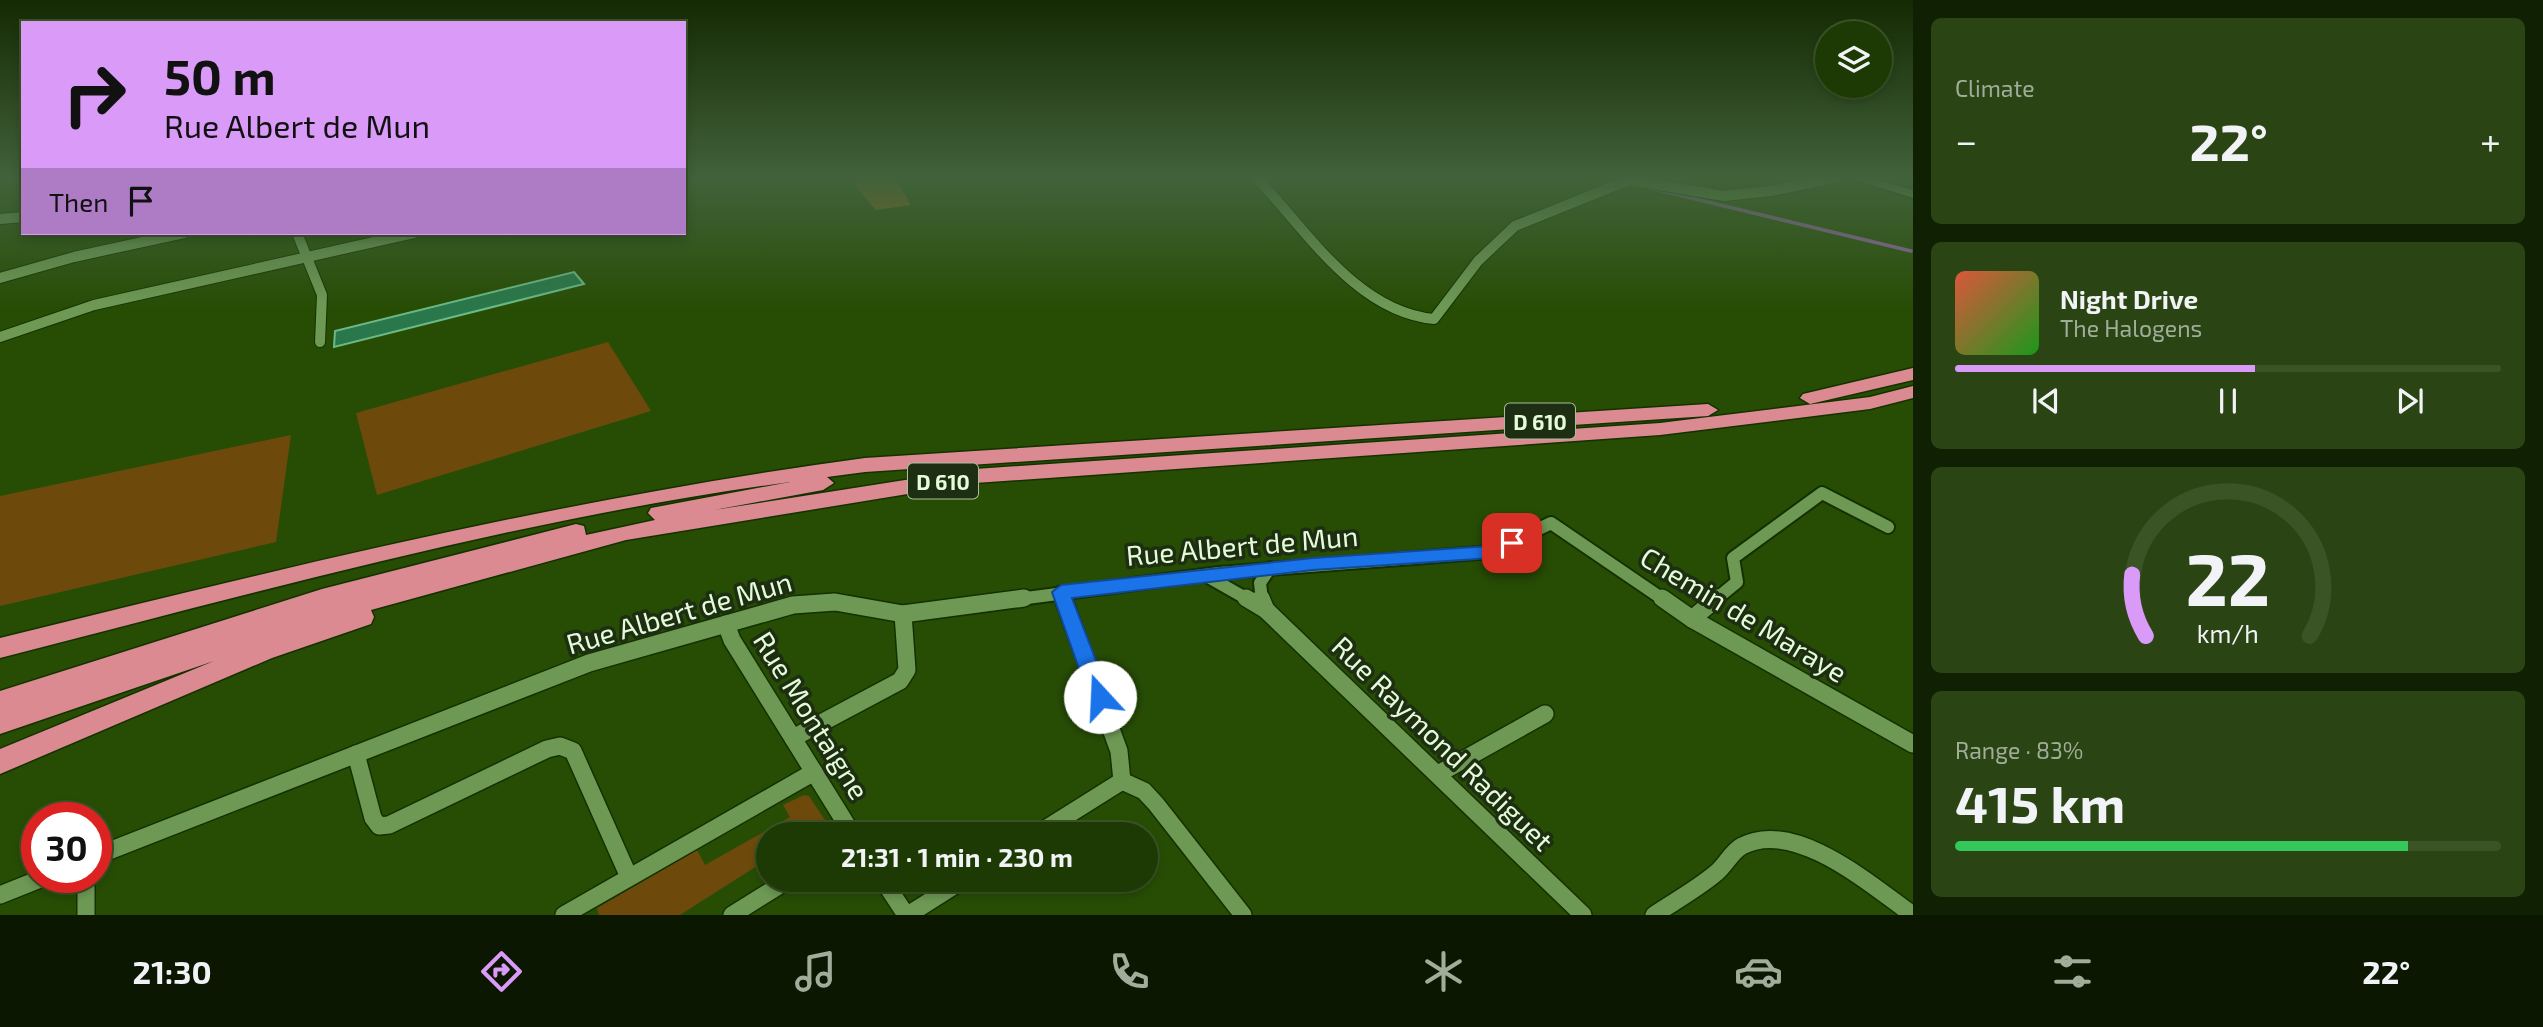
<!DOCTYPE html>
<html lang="en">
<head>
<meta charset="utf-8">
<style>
  :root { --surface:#1d3a04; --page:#2a4513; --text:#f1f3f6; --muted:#a0ad9a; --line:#3b5426; --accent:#da9af7 }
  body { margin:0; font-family:"Exo 2",sans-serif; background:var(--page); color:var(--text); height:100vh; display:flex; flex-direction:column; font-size:26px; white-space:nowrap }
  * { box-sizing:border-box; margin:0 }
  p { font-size:23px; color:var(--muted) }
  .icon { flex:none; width:38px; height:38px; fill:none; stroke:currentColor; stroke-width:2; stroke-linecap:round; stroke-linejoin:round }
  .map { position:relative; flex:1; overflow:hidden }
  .side { display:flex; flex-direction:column; gap:18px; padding:18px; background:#102002; width:630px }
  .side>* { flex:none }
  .hud { position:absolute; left:21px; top:21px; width:665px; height:214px; border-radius:0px; box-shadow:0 4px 10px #0003,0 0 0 2px var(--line); background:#da9af7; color:#111; overflow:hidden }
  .fabs { position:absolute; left:1815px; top:21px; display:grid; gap:14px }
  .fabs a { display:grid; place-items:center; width:77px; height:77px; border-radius:50%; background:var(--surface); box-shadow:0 4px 10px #0003,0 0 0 2px var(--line); font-size:35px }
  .speed { position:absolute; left:21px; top:802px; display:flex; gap:14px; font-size:35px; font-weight:700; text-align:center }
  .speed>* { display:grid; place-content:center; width:91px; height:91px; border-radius:50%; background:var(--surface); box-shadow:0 4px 10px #0003,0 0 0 2px var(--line); line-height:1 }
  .speed .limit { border:10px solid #d22; background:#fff; color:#111 }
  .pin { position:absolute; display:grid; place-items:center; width:60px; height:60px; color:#fff; margin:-30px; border-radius:14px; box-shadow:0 4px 10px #0006 }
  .me { position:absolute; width:77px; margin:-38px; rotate:340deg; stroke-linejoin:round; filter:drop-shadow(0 0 5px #0008) }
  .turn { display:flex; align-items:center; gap:24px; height:147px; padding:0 28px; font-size:32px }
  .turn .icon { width:91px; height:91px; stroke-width:2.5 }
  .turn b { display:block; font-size:49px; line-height:60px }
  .then { display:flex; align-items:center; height:66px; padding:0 28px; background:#0003; gap:14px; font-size:26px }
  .big { font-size:52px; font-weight:700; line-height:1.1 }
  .side .tile { flex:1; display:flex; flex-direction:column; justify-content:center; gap:10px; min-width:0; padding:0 24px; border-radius:10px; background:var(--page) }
  .side .dial { align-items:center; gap:0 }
  .dial svg { height:182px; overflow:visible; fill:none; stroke:var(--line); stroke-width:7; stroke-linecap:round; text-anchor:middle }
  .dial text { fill:var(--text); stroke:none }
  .song { display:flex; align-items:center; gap:21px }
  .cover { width:84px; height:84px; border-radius:10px; background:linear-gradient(135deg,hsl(10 70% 55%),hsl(120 70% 35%)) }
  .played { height:7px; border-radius:4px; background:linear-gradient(90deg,var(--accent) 55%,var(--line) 55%) }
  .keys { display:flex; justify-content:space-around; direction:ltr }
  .heat { display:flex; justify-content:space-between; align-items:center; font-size:38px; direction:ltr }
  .charge { height:10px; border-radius:5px; background:linear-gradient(90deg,#34c759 83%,var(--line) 0) }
  .trip { position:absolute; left:756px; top:822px; width:402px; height:70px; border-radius:35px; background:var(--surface); box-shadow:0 4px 10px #0003,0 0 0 2px var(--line); font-weight:700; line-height:70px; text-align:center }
  .tab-bar { display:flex; height:112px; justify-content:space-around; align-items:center; background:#0c1702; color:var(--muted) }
  .tab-bar .icon { width:49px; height:49px }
  .tab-bar .active { color:var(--accent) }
  .tab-bar b { font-size:32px; color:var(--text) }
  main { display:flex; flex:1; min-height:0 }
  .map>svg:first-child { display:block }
  .green { fill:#6d490c }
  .forest { fill:#8f6216 }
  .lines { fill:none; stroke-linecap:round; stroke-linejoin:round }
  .stream { stroke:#9a63b2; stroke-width:3.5 }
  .building { fill:#29774a; stroke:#6bb987; stroke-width:2 }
  .street-far2-casing { stroke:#143100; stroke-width:12 }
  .street-far1-casing { stroke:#143100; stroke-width:16 }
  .street-casing { stroke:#143100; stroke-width:20 }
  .secondary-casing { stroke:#143100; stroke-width:3 }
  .highway-casing { stroke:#143100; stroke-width:3 }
  .street-far2 { stroke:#6e9955; stroke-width:10 }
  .street-far1 { stroke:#6e9955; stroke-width:12 }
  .street { stroke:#6e9955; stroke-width:17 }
  .secondary { fill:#6e9955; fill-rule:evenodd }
  .highway { fill:#dc8a91; fill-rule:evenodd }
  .route { fill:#1a73e8; stroke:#114b97; stroke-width:2 }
  .labels { text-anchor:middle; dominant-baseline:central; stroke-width:7; stroke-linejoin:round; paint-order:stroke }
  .shield { fill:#1d2e12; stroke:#a9be9d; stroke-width:2 }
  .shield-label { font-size:21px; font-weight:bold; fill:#e5fcd9 }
  .near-street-label { font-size:28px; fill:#e5fcd9; stroke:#1d2e12 }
</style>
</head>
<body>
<main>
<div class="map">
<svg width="1913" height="915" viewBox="0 0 1913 915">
  <rect width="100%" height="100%" fill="#274d05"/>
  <g class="green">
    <polygon points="608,342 651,411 377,495 356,413"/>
    <polygon points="291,435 276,542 0,606 0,496"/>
    <polygon points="804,795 809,796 831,829 831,835 768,835 768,859 680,915 599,915 597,908 697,850 705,865 790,817 783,805"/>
  </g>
  <polygon class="forest" points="848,178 895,178 911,205 876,210"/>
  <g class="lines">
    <g class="stream">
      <polyline points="1611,178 1616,180"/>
      <polyline points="1650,188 1911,251"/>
    </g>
  </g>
  <polygon class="building" points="574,272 584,284 334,347 335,331"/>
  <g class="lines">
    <defs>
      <g id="street-far2">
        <path d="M1257,178c49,52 100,134 177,141l44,-58 37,-35 114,-46 95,16 47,-5 62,-13"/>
        <polyline points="0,219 23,217"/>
        <polyline points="297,233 322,295 320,342"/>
        <polyline points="0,278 74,257 184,233"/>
        <polyline points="0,337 94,305 414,233"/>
      </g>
      <g id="street-far1">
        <polyline points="1205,575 1249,600"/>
        <polyline points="1061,592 1064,600"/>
        <polyline points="1011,600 1219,573 1492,552 1551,523 1664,600"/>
        <polyline points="1262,600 1260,583 1270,568"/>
        <polyline points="1715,600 1737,582 1733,558 1822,493 1888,527"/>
      </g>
      <g id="street">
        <polyline points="1063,598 1119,751 1122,781 1144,791 1156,804 1243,915"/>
        <polyline points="1246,598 1266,610 1583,915"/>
        <polyline points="1261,598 1266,610"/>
        <polyline points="1662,598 1692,619 1913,744"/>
        <polyline points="1692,619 1717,598"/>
        <polyline points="726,624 732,640 853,835"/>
        <polyline points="793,738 900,681 907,670 903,614"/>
        <polyline points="356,754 373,818 379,826 389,825 547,749 560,746 573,751 629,877"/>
        <polyline points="1438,774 1545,714"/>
        <polyline points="1036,835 1122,781"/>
        <polyline points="96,856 589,663 793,605 835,602 903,614 1024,598"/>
        <polyline points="86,877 86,915"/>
        <polyline points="883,880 906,915"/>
        <polyline points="0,895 45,877"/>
        <polyline points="564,915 814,772"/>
        <polyline points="732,915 788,880"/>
        <polyline points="908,915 963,880"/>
        <path d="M1654,915c21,-14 43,-26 62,-42 10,-8 15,-21 26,-27 53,-28 130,40 171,69"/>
      </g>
      <polygon id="secondary" points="1850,178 1871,178 1913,190 1913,198"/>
      <g id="highway">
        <polygon points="1913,368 1913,380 1810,404 1800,398 1803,394"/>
        <path d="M1913,386v12l-43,11 -210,26 -685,48 -349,57 -255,70 3,7 -3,7 -99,34 -272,116v-25l214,-88 -214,73v-43l322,-102 254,-65 8,2 2,9 69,-15 -7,-7 3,-5 139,-26c-267,36 -529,109 -790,176v-20c287,-71 572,-141 865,-180l843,-54 10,6 -10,6 -843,56 -38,5 7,6 -11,7 -109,20 261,-41 685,-46 210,-26z"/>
      </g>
    </defs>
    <use href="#street-far2" class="street-far2-casing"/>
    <use href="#street-far1" class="street-far1-casing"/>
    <use href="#street" class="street-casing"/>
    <use href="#secondary" class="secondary-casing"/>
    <use href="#highway" class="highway-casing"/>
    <use href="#street-far2" class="street-far2"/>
    <use href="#street-far1" class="street-far1"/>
    <use href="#street" class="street"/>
    <use href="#secondary" class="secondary"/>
    <use href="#highway" class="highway"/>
  </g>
  <linearGradient id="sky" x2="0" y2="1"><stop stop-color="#152a03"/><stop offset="0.58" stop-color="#41623b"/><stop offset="1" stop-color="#41623b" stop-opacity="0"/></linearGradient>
  <rect width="1913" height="307" fill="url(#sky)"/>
  <polygon class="route" points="1512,537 1518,538 1520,543 1518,547 1492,558 1313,570 1072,598 1110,697 1107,703 1092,703 1089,697 1052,592 1061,585 1313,558 1489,546"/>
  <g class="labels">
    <g class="shield">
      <rect x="1505" y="403.5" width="70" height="35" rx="5"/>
      <rect x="908" y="463.5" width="70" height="35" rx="5"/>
    </g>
    <g class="shield-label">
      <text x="1540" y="421">D 610</text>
      <text x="943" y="481">D 610</text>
    </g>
    <g class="near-street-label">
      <text transform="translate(1242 545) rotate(-5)">Rue Albert de Mun</text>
      <text transform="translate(679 612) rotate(-16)">Rue Albert de Mun</text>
      <text transform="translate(1744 614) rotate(31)">Chemin de Maraye</text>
      <text transform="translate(812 715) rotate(58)">Rue Montaigne</text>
      <text transform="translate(1443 743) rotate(44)">Rue Raymond Radiguet</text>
    </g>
  </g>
</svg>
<div class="fabs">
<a><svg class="icon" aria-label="layers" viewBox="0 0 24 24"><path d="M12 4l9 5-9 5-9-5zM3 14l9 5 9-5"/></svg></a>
</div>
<div class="speed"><div class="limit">30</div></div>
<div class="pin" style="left:1512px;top:543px;background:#d93025"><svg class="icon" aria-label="arrive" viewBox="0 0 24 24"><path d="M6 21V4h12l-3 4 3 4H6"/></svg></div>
<svg class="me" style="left:1100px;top:697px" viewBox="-20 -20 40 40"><circle r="19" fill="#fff"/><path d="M0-13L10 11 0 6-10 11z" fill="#1a73e8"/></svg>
<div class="trip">21:31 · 1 min · 230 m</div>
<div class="hud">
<div class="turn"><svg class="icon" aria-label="right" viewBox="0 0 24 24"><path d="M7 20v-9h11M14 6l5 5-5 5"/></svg><div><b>50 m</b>Rue Albert de Mun</div></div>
<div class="then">Then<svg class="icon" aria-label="arrive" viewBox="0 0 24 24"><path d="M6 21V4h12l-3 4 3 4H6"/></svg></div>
</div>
</div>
<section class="side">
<div class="tile"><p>Climate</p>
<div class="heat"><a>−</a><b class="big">22°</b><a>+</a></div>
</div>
<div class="tile">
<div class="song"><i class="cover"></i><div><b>Night Drive</b><p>The Halogens</p></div></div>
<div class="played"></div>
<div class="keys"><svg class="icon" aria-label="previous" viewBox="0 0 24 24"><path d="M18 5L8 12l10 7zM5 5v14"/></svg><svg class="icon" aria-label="pause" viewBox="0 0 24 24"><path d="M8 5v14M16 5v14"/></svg><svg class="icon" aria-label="next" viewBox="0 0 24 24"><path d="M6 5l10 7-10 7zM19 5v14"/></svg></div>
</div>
<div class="tile dial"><svg viewBox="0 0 100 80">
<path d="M14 69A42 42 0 1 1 86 69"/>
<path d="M14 69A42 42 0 0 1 8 42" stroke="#da9af7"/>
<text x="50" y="56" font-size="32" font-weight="700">22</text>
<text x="50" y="72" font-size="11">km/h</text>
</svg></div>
<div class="tile"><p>Range · 83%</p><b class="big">415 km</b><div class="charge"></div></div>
</section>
</main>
<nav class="tab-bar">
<b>21:30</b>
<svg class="icon active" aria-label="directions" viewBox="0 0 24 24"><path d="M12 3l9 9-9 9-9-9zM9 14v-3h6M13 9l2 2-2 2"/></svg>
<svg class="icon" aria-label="music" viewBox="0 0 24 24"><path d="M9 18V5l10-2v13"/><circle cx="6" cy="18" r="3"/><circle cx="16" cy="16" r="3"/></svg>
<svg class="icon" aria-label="phone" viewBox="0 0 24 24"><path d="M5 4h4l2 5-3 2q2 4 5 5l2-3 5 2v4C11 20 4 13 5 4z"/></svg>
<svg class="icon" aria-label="climate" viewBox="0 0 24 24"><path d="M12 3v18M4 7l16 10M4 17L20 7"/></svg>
<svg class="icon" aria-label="car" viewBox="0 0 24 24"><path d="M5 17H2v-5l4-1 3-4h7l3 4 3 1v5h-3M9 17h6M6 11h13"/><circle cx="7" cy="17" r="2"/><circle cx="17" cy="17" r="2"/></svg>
<svg class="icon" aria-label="filters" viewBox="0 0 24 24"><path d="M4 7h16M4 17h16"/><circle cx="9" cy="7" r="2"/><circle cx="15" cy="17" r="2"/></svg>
<b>22°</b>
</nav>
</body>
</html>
